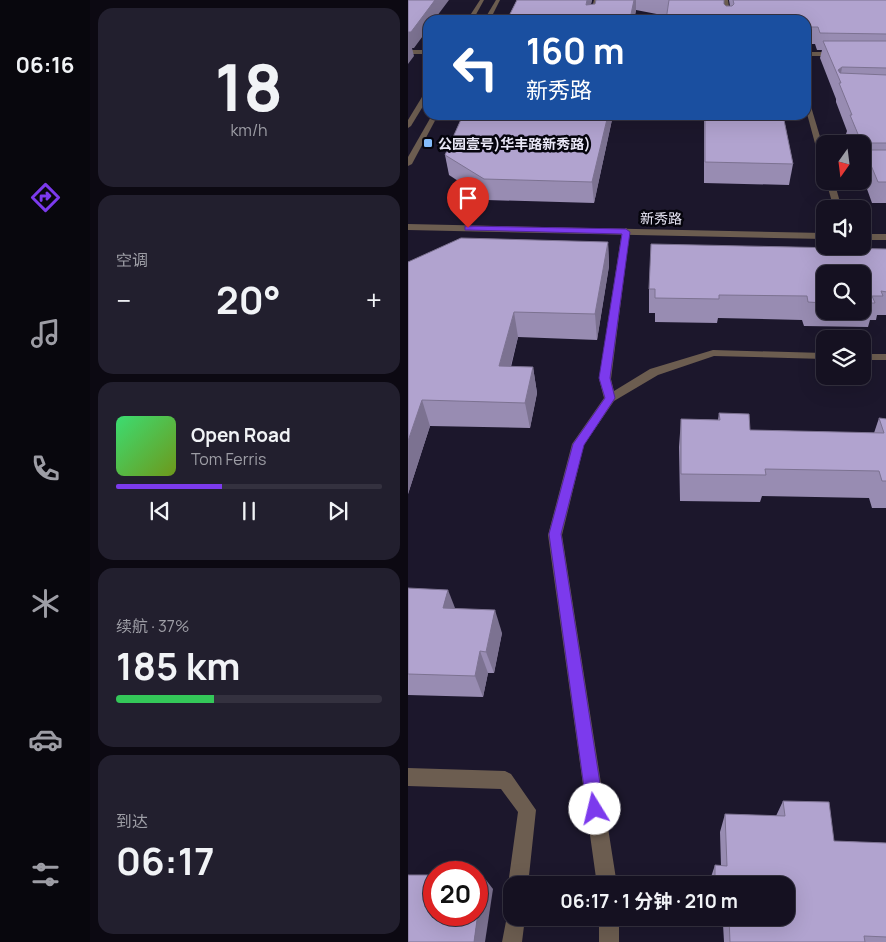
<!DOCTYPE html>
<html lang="zh">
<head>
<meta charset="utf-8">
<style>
  :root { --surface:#151121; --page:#221f2e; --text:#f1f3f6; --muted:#9d9da5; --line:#34313f; --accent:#7c3aed }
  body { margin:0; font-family:Manrope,"Noto Sans SC",sans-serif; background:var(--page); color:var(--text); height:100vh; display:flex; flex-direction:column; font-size:19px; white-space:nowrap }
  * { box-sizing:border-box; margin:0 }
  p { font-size:16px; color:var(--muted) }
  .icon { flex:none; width:28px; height:28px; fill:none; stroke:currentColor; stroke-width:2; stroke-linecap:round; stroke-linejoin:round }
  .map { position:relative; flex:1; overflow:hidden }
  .side { display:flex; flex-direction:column; gap:8px; padding:8px; background:#0c0912; width:318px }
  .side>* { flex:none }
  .hud { position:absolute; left:15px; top:15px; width:388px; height:105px; border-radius:15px; box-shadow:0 5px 20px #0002,0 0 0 1px var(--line); background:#1a4fa0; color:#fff; overflow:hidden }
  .needle { width:32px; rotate:194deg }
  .buttons { position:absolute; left:408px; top:135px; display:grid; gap:10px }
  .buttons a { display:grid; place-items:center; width:55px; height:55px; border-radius:10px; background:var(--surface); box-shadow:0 5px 20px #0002,0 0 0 1px var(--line); font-size:25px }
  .speed { position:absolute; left:15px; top:861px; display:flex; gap:10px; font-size:25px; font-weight:700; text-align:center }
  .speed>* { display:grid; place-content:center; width:65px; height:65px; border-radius:50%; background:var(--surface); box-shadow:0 5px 20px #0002,0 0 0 1px var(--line); line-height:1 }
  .speed .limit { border:8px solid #d22; background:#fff; color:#111 }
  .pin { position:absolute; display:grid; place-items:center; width:42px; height:42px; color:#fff; margin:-51px -21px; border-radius:50% 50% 50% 0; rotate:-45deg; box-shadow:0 0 5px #0007 }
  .pin .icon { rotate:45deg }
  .me { position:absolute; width:55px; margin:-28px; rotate:351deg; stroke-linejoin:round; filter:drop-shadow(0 0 4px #0008) }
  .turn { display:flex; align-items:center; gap:18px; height:105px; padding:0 20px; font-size:22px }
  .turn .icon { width:65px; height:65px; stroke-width:2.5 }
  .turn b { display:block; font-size:35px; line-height:42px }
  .big { font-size:38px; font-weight:700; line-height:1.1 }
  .side .card { flex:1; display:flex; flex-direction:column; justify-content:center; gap:8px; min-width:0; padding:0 18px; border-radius:15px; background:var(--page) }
  .side .dial { align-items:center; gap:0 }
  .dial b { font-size:65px; line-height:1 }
  .song { display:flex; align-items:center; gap:15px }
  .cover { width:60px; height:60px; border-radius:8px; background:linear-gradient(135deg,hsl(140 70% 55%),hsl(80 70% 35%)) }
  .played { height:5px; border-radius:2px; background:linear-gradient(90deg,var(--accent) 40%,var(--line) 40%) }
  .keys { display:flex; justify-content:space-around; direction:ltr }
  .heat { display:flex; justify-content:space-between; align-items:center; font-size:28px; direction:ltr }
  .charge { height:8px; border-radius:4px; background:linear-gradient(90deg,#34c759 37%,var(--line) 0) }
  .trip { position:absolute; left:95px; top:876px; width:292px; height:50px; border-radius:15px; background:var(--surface); box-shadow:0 5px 20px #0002,0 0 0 1px var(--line); font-weight:700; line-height:50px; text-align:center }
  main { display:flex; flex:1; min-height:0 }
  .menu { display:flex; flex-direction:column; width:90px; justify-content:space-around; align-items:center; background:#08070d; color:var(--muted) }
  .menu .icon { width:35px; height:35px }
  .menu .on { color:var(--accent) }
  .menu b { font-size:22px; color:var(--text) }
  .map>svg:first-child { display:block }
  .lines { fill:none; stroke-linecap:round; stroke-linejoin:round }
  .service { fill:#6c5d50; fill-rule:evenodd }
  .minor { fill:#6c5d50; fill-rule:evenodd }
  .tertiary { fill:#6c5d50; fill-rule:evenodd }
  .wall { fill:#988cb2; fill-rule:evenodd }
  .shaded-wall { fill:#7c7291 }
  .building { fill:#b1a3cf; stroke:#7c7291 }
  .route { fill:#7c3aed; stroke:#51269a }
  .poi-dot { fill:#84bcfb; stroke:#06050d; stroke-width:2 }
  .labels { text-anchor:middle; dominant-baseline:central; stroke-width:5; stroke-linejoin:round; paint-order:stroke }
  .far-poi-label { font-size:14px; font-weight:bold; fill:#eae8f7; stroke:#06050d; text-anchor:start }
  .far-street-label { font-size:14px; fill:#eae8f7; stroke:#06050d }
</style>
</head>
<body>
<main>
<nav class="menu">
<b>06:16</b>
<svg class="icon on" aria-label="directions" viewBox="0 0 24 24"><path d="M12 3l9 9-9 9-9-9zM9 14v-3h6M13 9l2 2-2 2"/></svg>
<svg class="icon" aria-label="music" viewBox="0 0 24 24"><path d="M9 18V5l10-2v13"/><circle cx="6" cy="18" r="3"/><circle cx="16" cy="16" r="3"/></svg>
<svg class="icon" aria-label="phone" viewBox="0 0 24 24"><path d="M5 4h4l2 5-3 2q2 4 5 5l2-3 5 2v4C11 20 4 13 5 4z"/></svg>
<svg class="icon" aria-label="climate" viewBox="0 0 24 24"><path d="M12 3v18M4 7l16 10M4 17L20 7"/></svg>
<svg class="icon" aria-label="car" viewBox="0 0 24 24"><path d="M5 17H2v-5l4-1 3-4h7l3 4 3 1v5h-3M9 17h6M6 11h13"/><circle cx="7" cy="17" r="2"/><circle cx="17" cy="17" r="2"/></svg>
<svg class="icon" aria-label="filters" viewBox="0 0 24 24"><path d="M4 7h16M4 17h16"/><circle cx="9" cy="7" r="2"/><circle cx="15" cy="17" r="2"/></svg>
</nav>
<section class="side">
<div class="card dial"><b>18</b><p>km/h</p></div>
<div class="card"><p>空调</p>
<div class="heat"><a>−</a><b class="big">20°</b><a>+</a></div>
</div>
<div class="card">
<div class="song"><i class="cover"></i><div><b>Open Road</b><p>Tom Ferris</p></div></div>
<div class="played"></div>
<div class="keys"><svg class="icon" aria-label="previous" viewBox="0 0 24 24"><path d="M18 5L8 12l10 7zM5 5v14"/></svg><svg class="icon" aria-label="pause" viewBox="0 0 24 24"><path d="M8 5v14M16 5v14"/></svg><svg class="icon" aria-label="next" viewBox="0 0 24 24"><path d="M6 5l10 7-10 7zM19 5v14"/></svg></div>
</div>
<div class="card"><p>续航 · 37%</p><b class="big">185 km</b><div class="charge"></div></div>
<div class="card"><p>到达</p><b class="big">06:17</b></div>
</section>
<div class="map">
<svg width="479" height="942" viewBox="0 0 479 942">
  <rect width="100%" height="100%" fill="#1c172c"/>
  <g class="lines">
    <g class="service">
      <polygon points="186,0 190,0 186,20 180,20"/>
      <polygon points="316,0 320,0 323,20 317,20"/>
      <rect x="0" y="50" width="20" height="4"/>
      <polygon points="398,52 430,52 433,54 430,56 398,56"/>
      <polygon points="398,98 401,100 416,150 416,164 412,162 398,110"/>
      <polygon points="418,181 426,181 434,209 426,209"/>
      <polygon points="218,228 222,231 203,379 206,391 242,369 305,350 416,353 416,359 306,356 250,375 206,401 176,445 154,535 209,885 189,885 140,535 164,444 196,398 191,379 214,231"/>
      <rect x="454" y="354" width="25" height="6"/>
      <polygon points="0,768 97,771 103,774 128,810 120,885 104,885 104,892 100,885 110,812 93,789 0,786"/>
      <polygon points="104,910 104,918 117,918 114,942 94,942 100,911"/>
      <rect x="191" y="918" width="20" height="24"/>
    </g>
    <g class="minor">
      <polygon points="0,224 416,233 416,239 0,230"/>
      <rect x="454" y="234" width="25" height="6"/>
    </g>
    <g class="tertiary">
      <polygon points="72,0 76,0 65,20 59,20"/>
      <polygon points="88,0 92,0 82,20 76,20"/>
      <polygon points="20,90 20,98 3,126 0,128 0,120 17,92"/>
      <polygon points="24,115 30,115 4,164 0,166 0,157"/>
    </g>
  </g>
  <g class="wall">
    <polygon points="109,0 184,0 183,4 187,4 188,0 316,0 316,4 318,6 322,6 321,0 479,0 479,203 464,203 454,175 454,144 442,144 438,134 439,131 428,102 428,99 412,58 414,50 409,50 407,44 398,44 398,20 259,16 228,10 226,20 99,20"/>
    <polygon points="55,115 205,115 186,203 79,200 41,175 37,155"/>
    <polygon points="296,115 375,115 385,164 381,185 296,183"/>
    <polygon points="200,242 201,266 189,340 110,337 103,367 125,367 129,393 122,428 22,426 0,494 0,262"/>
    <path d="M479,249v66h-10l-1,5h-6l-2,7 -64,-1 -2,-6 -84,-2 -1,5 -62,-1v-9h-6v-24zM416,274h38v37h-38z"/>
    <polygon points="311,413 342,430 466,433 471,418 479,419 479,508 464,508 461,498 354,496 352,502 272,501 271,447 273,419 310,420"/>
    <polygon points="0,588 47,609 94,633 86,673 80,673 75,697 0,695"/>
    <polygon points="375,801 426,841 479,843 479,942 316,942 315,924 304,924 304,918 379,918 379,885 303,885 302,880 307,865 313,866 312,832 317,814 368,816"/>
  </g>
  <g class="shaded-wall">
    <polygon points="27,0 41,0 26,20 20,20 20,29 6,48 4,48 6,56 0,64 0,32"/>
    <polygon points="179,0 184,0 179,18 178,5"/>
    <polygon points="226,0 228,0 228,10 226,20 222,20"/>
    <polygon points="434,67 432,80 430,70"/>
    <polygon points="200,115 205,115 186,203 184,182"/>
    <polygon points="200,242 201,266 189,340 187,314"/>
    <polygon points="106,312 110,337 96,392 91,366"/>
    <polygon points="125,367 129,393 122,428 117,403"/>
    <polygon points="14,400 22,426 0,494 0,441"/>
    <polygon points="40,590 49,613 35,608"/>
    <polygon points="87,610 94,633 86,673 78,652"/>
    <polygon points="72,651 80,673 75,697 67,676"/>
    <polygon points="75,876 85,889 77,942 66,942"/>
  </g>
  <g class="building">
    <polygon points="0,0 27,0 3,32 0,32"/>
    <polygon points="109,0 179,0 178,5 187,4 188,0 226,0 222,19 170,18 170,20 99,20"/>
    <polygon points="261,0 316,0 316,4 318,6 324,6 326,4 325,0 479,0 479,34 412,33 410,27 398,27 398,20 258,20"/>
    <polygon points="415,41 479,41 479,68 434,67 430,70 432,73 479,75 479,143 459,143 457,149 459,150 479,150 479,182 470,182 442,115 444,115 431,83 433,83"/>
    <polygon points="55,115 200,115 184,182 76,179 37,155"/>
    <polygon points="297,115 375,115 385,164 297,162"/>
    <polygon points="53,238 200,242 187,314 106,312 91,366 125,367 117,403 14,400 0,441 0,262"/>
    <polygon points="243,244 479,249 479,292 473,291 475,296 464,296 467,303 454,303 454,274 416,274 416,303 400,302 399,296 311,295 311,299 247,298 247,289 241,289"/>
    <polygon points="311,413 341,414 342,430 476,433 471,418 479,419 479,481 474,481 471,471 357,469 358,475 273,474 273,419 312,420"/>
    <polygon points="0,588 40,590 35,608 87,610 78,652 72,651 67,676 0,674"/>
    <polygon points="375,801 421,802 426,841 479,843 479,937 456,936 457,942 322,942 321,918 379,918 379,885 307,885 307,865 319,866 317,814 377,816"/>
    <polygon points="0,875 26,875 26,915 69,915 69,876 75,876 66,942 0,942"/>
  </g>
  <polygon class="route" points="57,226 218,229 222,232 202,378 207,398 176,445 153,534 196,809 193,815 187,817 182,815 179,809 141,534 165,444 197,398 191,378 214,234 60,230 57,230"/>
  <rect class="poi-dot" x="15" y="138" width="10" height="10" rx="2.5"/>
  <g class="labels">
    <g class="far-poi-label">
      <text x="30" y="143">公园壹号)华丰路新秀路)</text>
    </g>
    <g class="far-street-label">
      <text transform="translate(253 218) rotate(1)">新秀路</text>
    </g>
  </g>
</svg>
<div class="buttons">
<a><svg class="needle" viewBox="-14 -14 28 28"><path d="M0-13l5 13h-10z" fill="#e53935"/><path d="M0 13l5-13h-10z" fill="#9d9da5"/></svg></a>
<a><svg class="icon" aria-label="sound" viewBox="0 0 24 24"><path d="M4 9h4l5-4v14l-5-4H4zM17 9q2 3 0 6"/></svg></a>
<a><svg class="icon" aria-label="search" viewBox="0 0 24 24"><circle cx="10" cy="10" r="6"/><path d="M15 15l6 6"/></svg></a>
<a><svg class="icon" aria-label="layers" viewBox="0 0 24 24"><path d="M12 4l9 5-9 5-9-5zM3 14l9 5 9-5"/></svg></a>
</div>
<div class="speed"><div class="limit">20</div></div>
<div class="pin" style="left:60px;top:228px;background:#d93025"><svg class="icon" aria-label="arrive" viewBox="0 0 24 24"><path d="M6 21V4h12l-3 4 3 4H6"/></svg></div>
<svg class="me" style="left:187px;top:809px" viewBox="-20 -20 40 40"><circle r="19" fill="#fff"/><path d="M0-13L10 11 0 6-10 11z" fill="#7c3aed"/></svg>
<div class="trip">06:17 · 1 分钟 · 210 m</div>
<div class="hud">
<div class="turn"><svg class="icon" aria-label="left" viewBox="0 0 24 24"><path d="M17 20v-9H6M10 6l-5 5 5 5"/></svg><div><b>160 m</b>新秀路</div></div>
</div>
</div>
</main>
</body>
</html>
